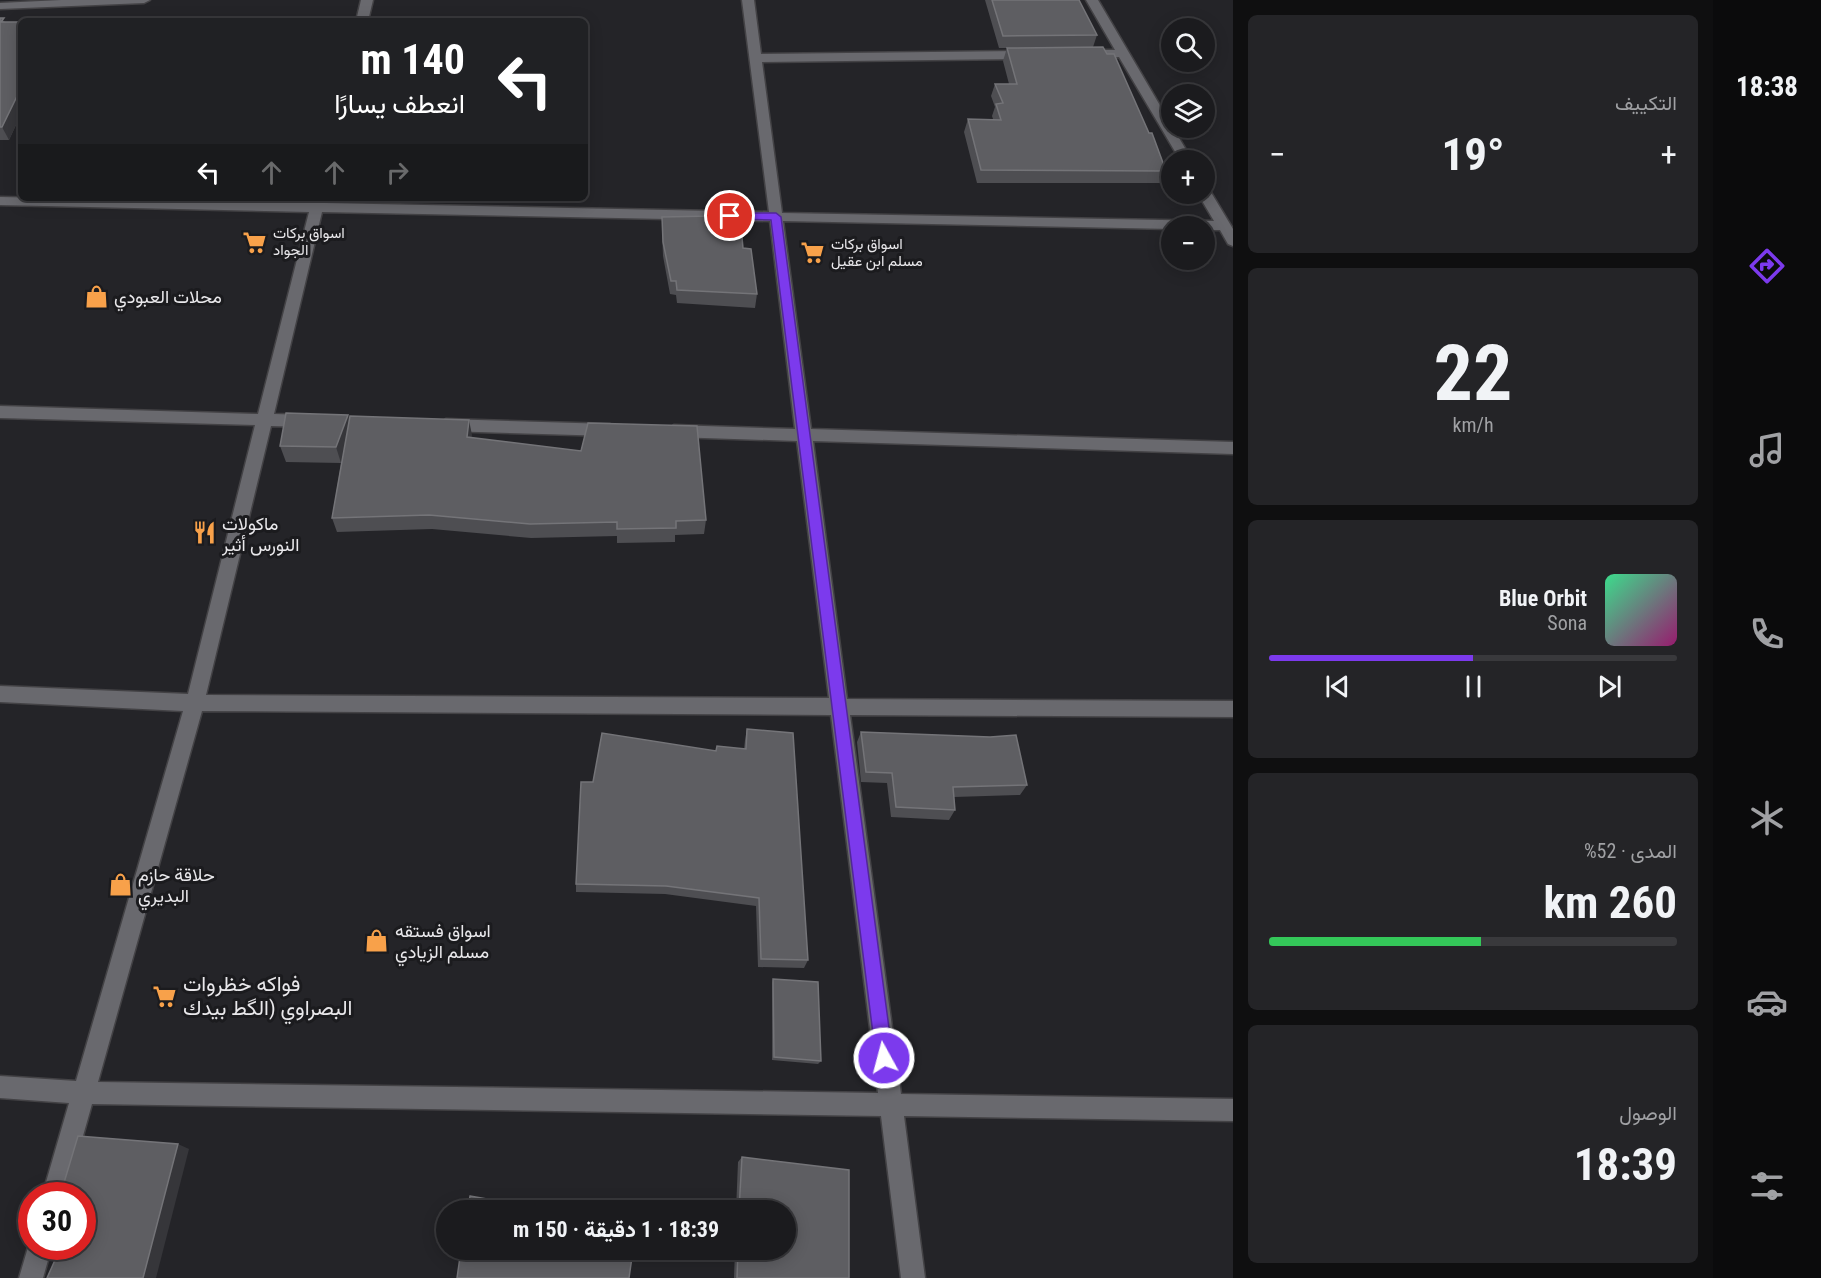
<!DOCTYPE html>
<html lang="ar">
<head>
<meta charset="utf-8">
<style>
  :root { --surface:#1b1b1e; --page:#242427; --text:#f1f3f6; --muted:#a0a1a4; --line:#39393c; --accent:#7c3aed }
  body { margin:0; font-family:"Roboto Condensed",Vazirmatn,sans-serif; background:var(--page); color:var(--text); direction:rtl; height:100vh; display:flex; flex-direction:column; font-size:22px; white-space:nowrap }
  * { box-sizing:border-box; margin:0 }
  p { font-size:20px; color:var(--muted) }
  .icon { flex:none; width:33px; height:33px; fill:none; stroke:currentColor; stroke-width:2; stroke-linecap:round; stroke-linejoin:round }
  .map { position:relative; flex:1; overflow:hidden; direction:ltr }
  .sheet { display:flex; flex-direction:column; gap:15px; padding:15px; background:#0f0f10; width:480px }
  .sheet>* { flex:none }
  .hud { position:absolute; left:18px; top:18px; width:570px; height:183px; border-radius:9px; box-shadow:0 3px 15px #0003,0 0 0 2px var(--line); direction:rtl; background:#202124; color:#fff; overflow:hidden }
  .tools { position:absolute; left:1161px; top:18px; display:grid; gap:12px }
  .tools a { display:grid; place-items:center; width:54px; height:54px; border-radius:50%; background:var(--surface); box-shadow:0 3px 15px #0003,0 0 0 2px var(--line); font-size:30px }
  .speed { position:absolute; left:18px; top:1182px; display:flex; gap:12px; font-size:30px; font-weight:700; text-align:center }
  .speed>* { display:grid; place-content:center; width:78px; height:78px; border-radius:50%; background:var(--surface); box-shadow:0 3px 15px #0003,0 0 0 2px var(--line); line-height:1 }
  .speed .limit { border:9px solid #d22; background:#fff; color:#111 }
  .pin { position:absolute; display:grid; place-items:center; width:51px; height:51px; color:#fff; margin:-26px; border:3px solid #fff; border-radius:50%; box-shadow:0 2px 6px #0007 }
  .me { position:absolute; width:66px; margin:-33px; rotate:353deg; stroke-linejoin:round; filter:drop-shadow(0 0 4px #0008) }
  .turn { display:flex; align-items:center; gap:21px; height:126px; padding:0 24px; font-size:27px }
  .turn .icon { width:78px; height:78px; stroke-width:2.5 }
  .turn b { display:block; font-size:42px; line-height:51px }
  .lanes { display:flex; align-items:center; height:57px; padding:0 24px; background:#0003; justify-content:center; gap:30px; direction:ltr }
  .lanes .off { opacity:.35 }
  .big { font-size:45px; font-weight:700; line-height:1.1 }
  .sheet .card { flex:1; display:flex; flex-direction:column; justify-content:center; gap:9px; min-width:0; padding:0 21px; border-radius:9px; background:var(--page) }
  .sheet .dial { align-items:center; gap:0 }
  .dial b { font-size:78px; line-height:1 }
  .song { display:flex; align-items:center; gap:18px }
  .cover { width:72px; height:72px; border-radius:9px; background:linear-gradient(135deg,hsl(150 70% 55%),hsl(320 70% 35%)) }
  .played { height:6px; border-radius:3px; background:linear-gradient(90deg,var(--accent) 50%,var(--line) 50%) }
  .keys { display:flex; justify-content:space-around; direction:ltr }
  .heat { display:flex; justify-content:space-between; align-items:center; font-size:33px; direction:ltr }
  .charge { height:9px; border-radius:4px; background:linear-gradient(90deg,#34c759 52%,var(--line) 0) }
  .trip { position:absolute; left:436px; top:1200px; width:360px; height:60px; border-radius:30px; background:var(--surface); box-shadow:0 3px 15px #0003,0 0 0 2px var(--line); font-weight:700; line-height:60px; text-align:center; direction:rtl }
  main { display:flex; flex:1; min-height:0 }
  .tabs { display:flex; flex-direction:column; width:108px; justify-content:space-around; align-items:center; background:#0b0b0c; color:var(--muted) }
  .tabs .icon { width:42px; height:42px }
  .tabs .on { color:var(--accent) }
  .tabs b { font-size:27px; color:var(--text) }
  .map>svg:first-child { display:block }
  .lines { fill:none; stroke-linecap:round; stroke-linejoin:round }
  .minor-casing { stroke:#434245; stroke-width:3 }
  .minor { fill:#69696e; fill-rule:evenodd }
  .wall { fill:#4e4e52 }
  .shaded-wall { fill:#36363a }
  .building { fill:#5e5e62; stroke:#747478; stroke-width:1.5 }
  .route { fill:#7c3aed; stroke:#51269a; stroke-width:1.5 }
  .labels { text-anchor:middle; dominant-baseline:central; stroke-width:6; stroke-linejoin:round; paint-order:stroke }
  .far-poi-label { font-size:15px; fill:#e9e8eb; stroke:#1b1b1e; text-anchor:start }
  .poi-label { font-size:18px; fill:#e9e8eb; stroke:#1b1b1e; text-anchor:start }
  .near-poi-label { font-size:21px; fill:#e9e8eb; stroke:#1b1b1e; text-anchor:start }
</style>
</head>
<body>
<main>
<nav class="tabs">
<b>18:38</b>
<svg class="icon on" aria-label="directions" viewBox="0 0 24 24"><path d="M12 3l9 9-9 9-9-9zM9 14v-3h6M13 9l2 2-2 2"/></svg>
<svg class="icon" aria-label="music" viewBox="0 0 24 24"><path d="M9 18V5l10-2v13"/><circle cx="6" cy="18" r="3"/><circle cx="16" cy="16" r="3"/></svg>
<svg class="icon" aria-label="phone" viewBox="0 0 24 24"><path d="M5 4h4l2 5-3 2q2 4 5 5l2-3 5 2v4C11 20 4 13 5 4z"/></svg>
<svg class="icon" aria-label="climate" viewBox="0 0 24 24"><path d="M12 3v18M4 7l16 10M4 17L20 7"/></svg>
<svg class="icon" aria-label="car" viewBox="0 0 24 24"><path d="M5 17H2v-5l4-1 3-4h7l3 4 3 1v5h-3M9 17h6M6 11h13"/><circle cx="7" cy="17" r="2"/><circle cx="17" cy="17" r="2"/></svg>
<svg class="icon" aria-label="filters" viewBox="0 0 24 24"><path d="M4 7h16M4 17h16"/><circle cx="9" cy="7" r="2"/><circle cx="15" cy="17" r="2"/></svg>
</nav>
<section class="sheet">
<div class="card"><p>التكييف</p>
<div class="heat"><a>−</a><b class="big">19°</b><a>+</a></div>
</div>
<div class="card dial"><b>22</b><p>km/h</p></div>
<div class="card">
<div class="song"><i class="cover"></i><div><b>Blue Orbit</b><p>Sona</p></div></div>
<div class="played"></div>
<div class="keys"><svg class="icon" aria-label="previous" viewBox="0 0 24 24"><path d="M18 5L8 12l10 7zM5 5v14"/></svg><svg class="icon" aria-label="pause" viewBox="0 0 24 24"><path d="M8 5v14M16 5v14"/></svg><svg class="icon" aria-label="next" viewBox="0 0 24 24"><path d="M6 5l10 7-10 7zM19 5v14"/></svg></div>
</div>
<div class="card"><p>المدى · 52%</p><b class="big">260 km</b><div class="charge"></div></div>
<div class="card"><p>الوصول</p><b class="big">18:39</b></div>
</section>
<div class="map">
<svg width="1233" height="1278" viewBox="0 0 1233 1278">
  <rect width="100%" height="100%" fill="#242428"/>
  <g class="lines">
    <defs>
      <g id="minor">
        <polygon points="61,0 150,0 144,3 0,9 0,3"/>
        <polygon points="361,0 373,0 368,21 356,21"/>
        <path d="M742,0h12l7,54 268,-3 6,4 -6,4 -267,3 20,151 432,8 -16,-27h6v-6l5,1 24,40v17l-5,-2 -8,-14h-16v-4h-32v3l-389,-8 28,208 422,13v12l-420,-13 34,258 386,2v16l-383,-2 51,379 332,5v22l-329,-5 21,162h-24l-20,-162 -789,-12 -26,92h-24l27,-93 -69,-5v-22l76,5 107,-370 -183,-9v-16l188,8 67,-269 -255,-7v-12l258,8 51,-202 -309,-7v-8l311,6 1,-5h14l-1,5 444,9zM322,212l448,9 25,208 -121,-4 -8,6 8,6 123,4 32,257 -623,-3 65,-269 36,1 8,-6 -8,-6 -33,-1zM202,711l629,4 47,378 -780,-11z"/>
        <polygon points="1086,0 1098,0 1192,160 1180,160 1119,57 1083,58 1077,54 1083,50 1115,50"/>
        <polygon points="446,419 610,424 618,430 610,436 446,431 438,425"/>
        <polygon points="31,1237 32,1246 52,1246 43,1278 19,1278"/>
      </g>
    </defs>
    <use href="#minor" class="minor-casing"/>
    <use href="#minor" class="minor"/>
  </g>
  <g class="wall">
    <polygon points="985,0 1079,0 1097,35 1093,47 1166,171 1160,183 977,183 964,132 968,119 993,119 992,116 995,107 991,96 995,84 1009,84 1003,61 1007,48 999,48"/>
    <polygon points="0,18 5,22 21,22 21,114 9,140 0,140"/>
    <polygon points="662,217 713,219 743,248 757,294 755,308 677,303 676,295 670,294 663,256 662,231"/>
    <polygon points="348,415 349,418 469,420 471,437 706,520 704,534 675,535 675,542 617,543 617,536 531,538 432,529 337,532 332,518 342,458 341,463 286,462 280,446"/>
    <polygon points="747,729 808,960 804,968 758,967 756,906 665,894 576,892 576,884 593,782 716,751 717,746 744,749 745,740"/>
    <polygon points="861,732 990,737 1027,785 1020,795 954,797 955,810 949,820 891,817 887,783 861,782 857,742"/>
    <polygon points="773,979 821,1061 818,1064 772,1060 772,983"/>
    <polygon points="742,1157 849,1278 734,1278 735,1250 786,1250 786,1210 736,1210 738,1162"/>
  </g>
  <g class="shaded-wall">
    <polygon points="21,88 21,114 9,140 2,127"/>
    <polygon points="348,415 353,431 341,463 336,447"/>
    <polygon points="469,420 472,435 470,451 467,437"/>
    <polygon points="178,1144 189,1149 156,1278 143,1278"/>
  </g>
  <g class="building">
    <polygon points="992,0 1079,0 1097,35 1003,36"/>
    <polygon points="0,18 4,18 1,22 21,22 21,88 2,127 0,127"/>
    <polygon points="1103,47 1107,54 1114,54 1149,133 1152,133 1166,171 981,170 968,119 1001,120 996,104 1003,103 995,84 1017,84 1007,48"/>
    <polygon points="712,216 713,219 740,216 743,248 751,249 757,294 677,290 676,281 671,281 663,242 662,217"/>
    <polygon points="286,413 348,415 336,447 280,446"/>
    <polygon points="350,416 469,420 467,437 581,451 588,423 697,426 706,520 676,521 676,528 617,529 617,522 530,524 429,515 332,518"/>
    <polygon points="747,729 793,733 808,960 761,959 759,898 666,886 576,884 581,782 593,782 602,733 716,751 717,746 746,749"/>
    <polygon points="861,732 990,737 1016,735 1027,785 953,787 955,810 896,807 892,773 866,772"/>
    <polygon points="773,979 818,982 821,1061 774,1057"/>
    <polygon points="78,1136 178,1144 143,1278 47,1278 55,1260 41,1259 44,1246 82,1246 82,1196 60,1196"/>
    <polygon points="742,1157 849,1170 849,1278 737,1278 738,1250 786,1250 786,1210 739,1210"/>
    <polygon points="470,1196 549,1210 468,1210"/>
    <polygon points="461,1250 633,1250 629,1278 457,1278"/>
  </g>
  <polygon class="route" points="727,213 776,213 781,217 893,1058 890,1064 884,1066 878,1064 876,1058 771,220 730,219 727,218"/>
  <defs>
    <symbol id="supermarket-bare" viewBox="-9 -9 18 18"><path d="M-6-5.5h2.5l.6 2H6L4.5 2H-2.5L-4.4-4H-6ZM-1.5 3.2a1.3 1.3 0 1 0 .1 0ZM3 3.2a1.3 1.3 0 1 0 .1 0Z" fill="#f8a14a" stroke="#1b1b1e" stroke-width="2.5" paint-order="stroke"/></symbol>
    <symbol id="shop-bare" viewBox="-9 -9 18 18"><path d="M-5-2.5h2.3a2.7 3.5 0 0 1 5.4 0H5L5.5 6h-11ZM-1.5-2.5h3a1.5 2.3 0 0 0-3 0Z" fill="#f8a14a" stroke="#1b1b1e" stroke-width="2.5" paint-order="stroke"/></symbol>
    <symbol id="restaurant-bare" viewBox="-9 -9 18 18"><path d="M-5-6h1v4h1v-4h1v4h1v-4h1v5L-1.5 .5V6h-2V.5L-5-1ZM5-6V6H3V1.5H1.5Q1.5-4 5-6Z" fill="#f8a14a" stroke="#1b1b1e" stroke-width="2.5" paint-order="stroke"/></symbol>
  </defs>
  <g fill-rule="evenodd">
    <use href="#supermarket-bare" x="238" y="226" width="33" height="33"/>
    <use href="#supermarket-bare" x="796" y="236" width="33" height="33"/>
    <use href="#shop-bare" x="80" y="280" width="33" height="33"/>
    <use href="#restaurant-bare" x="188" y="516" width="33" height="33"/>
    <use href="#shop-bare" x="104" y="868" width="33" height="33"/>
    <use href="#shop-bare" x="360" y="924" width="33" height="33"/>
    <use href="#supermarket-bare" x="148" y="980" width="33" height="33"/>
  </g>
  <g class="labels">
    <g class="far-poi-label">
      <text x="273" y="233">اسواق بركات<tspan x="273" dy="17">الجواد</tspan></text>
      <text x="831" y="244">اسواق بركات<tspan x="831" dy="17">مسلم ابن عقيل</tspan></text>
    </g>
    <g class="poi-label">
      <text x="114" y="296">محلات العبودي</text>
      <text x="222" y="523">ماكولات<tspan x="222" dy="21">النورس أثير</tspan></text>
      <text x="138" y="874">حلاقة حازم<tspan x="138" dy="21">البديري</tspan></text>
      <text x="395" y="930">اسواق فستقه<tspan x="395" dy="21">مسلم الزيادي</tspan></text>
    </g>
    <g class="near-poi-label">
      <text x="183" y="984">فواكه خظروات<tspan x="183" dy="24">البصراوي (الگط بيدك</tspan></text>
    </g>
  </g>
</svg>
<div class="tools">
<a><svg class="icon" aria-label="search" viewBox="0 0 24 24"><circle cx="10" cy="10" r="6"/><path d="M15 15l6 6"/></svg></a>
<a><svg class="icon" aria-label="layers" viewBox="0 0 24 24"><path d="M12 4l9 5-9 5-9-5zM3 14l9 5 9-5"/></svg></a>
<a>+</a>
<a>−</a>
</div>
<div class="speed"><div class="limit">30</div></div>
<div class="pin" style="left:730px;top:216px;background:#d93025"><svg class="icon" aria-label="arrive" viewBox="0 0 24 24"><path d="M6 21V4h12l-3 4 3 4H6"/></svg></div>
<svg class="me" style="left:884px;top:1058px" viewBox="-20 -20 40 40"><circle r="17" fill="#7c3aed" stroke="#fff" stroke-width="3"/><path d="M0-11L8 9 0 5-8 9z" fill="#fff"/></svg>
<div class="trip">18:39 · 1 دقيقة · 150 m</div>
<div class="hud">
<div class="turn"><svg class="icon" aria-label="left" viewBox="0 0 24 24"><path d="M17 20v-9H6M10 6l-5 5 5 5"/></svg><div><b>140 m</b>انعطف يسارًا</div></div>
<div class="lanes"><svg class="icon" aria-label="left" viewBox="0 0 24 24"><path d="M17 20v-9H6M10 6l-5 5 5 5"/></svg><svg class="icon off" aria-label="ahead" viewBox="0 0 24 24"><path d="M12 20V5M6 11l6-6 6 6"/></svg><svg class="icon off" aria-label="ahead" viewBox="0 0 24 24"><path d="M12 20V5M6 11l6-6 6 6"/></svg><svg class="icon off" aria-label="right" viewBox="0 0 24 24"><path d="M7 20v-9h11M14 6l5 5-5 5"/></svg></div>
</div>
</div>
</main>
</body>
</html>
